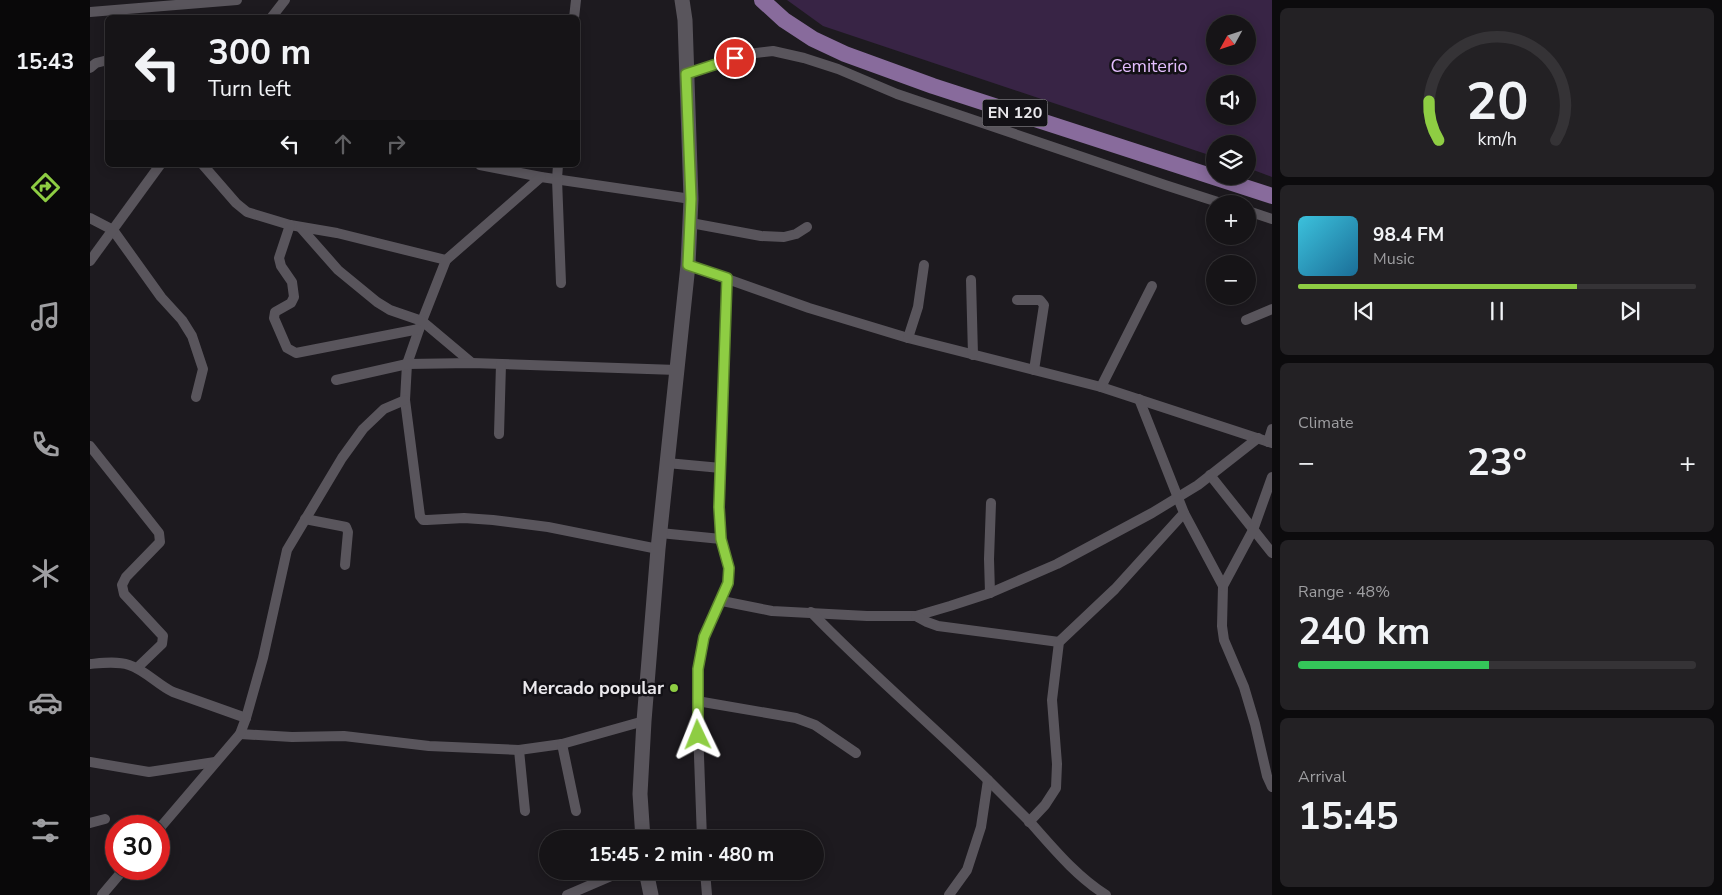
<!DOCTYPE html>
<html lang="en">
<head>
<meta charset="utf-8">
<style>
  :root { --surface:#161417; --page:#232124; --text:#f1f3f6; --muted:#9e9ea1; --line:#353336; --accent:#8ecd43 }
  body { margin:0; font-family:"Nunito Sans",sans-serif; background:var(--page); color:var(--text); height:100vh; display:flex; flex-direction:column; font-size:19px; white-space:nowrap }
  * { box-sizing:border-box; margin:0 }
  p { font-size:16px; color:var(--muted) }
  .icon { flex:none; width:28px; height:28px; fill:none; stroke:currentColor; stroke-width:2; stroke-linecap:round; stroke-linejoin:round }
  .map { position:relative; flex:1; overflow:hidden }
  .drawer { display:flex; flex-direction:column; gap:8px; padding:8px; background:#0c0b0d; width:450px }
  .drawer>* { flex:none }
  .top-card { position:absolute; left:15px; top:15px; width:475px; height:152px; border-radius:8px; box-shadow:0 2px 12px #0003,0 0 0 1px var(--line); background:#161417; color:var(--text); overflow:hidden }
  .needle { width:32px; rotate:230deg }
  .fabs { position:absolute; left:1116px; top:15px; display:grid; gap:10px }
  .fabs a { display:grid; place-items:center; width:50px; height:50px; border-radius:50%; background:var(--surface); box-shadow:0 2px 12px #0003,0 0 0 1px var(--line); font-size:25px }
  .speed { position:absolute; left:15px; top:815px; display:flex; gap:10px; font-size:25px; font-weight:700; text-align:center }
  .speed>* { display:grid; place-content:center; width:65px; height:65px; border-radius:50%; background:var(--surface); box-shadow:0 2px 12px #0003,0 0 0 1px var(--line); line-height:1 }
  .speed .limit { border:8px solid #d22; background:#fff; color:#111 }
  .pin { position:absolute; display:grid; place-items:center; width:42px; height:42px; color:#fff; margin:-21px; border:2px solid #fff; border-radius:50%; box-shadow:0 1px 5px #0007 }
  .me { position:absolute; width:55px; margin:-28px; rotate:358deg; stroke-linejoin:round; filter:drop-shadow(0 0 4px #0008) }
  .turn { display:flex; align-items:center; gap:18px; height:105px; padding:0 20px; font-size:22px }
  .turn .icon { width:65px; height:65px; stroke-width:2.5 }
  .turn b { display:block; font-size:35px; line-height:42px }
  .lanes { display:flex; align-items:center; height:48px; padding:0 20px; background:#0003; justify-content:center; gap:25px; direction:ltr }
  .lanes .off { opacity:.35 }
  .big { font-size:38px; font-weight:700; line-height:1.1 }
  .drawer .tile { flex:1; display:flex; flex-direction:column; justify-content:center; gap:8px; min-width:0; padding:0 18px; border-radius:8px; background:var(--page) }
  .drawer .dial { align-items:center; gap:0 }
  .dial svg { height:130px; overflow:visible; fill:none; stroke:var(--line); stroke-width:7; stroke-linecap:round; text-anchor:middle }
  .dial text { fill:var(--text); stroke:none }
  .song { display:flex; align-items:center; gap:15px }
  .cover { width:60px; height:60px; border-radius:8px; background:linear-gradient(135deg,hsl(190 70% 55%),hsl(200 70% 35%)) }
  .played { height:5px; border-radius:2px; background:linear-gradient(90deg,var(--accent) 70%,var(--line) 70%) }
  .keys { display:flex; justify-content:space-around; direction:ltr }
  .heat { display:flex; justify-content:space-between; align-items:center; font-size:28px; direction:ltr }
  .charge { height:8px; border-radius:4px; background:linear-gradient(90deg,#34c759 48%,var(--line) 0) }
  .trip { position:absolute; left:449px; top:830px; width:285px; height:50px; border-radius:25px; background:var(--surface); box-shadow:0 2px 12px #0003,0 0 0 1px var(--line); font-weight:700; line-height:50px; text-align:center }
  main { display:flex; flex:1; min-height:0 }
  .tabs { display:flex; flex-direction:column; width:90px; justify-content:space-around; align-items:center; background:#090809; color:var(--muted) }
  .tabs .icon { width:35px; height:35px }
  .tabs .active { color:var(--accent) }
  .tabs b { font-size:22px; color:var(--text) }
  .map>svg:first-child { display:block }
  .green { fill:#382445; fill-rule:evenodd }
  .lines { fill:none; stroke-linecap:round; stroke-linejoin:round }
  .street { stroke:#59555c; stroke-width:10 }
  .secondary { stroke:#59555c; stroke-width:15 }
  .primary { stroke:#886b9c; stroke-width:16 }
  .route-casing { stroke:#5c852c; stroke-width:12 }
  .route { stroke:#8ecd43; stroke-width:9 }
  .poi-dot { fill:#8ecd43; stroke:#131116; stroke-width:2 }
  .labels { text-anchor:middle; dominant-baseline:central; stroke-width:5; stroke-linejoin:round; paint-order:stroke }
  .shield { fill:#131116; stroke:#aaa8ac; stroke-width:1 }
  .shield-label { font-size:16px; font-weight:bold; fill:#eae8ec }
  .park-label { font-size:18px; fill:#e4beff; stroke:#131116 }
  .poi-label { font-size:18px; font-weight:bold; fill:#eae8ec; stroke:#131116; text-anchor:end }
</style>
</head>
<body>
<main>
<nav class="tabs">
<b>15:43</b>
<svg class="icon active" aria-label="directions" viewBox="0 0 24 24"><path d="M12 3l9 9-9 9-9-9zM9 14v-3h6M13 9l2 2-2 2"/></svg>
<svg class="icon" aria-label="music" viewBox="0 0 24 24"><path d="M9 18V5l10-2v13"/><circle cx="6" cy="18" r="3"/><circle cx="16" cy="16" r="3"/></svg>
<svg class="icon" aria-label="phone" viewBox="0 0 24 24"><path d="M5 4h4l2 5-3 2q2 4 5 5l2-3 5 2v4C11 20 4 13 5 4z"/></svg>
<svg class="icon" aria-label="climate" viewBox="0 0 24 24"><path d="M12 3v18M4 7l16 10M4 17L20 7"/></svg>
<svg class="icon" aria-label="car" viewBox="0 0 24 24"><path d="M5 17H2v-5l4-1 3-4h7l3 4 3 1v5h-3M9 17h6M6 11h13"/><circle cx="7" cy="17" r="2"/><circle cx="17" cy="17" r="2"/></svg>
<svg class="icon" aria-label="filters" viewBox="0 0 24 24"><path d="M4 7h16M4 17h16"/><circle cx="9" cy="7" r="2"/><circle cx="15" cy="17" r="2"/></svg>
</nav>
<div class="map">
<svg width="1182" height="895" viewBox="0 0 1182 895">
  <rect width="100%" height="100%" fill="#1d1a1f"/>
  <path class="green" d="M697,0h485v177l-24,-9v-24h-33v13l-392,-131zM1125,24h33v32h-33zM1125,84h33v32h-33z"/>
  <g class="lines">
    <g class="street">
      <polyline points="0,12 147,0"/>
      <polyline points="181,18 195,0"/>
      <polyline points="484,18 486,0"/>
      <polyline points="0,68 6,63 18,60"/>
      <polyline points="597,74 658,54 683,51 714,58 748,69 807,94 1075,185 1134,204"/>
      <polyline points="113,165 146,203 157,212 200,225 247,233 356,260"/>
      <polyline points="390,165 451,177 601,199"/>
      <polyline points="468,165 467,179 471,283"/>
      <polyline points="451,177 356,260 332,321 317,364 315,400 330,516 333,520 337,520 374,518 403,520 458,527 568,549"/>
      <polyline points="1158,211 1182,219"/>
      <polyline points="0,218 23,230 71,297 92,320 102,336 113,369 106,397"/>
      <polyline points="601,223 671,236 694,237 706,234 717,227"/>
      <polyline points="200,225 189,258 191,266 202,282 204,297 201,303 185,312 184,318 197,348 206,353 329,329"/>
      <polyline points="211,228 248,270 287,302 300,310 332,321 382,363"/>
      <polyline points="0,261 70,165"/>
      <polyline points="598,265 719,308 818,338 1011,387 1182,443"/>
      <polyline points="881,280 883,355"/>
      <polyline points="927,300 950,300 954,305 944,370"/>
      <polyline points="1156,320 1182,309"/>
      <polyline points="818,338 828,307 834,265"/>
      <polyline points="246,380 317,364 382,363 587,370"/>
      <polyline points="1011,387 1062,286"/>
      <polyline points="409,434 411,364"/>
      <polyline points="1178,442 1182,429"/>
      <polyline points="0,446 69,533 70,542 36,577 32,585 34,594 73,636 72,644 47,668"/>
      <polyline points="577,463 631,468"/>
      <polyline points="1120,475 1182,553"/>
      <polyline points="1094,513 1133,586 1132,626 1134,640 1154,687 1165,724 1177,776 1182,787"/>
      <polyline points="215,519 256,527 258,532 255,565"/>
      <polyline points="570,533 631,539"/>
      <polyline points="1133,586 1163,530 1182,477"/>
      <polyline points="900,593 899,559 901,503"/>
      <polyline points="632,601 682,611 777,616 826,616 860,606 900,593 967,564 1062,513 1108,485 1168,438"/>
      <path d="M721,612c57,59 120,112 179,170 13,13 27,27 40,40 24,27 46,54 76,73"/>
      <polyline points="826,616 837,622 848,626 969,642"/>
      <path d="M0,664c12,-1 27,-3 39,1 16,5 29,20 44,27l73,26"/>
      <polyline points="607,701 706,718 725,725 766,753"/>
      <polyline points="150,734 202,737 254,736 339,746 429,750 472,744 554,721"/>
      <polyline points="472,744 486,811"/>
      <polyline points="429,750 435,811"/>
      <polyline points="0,762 59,772 125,762"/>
      <polyline points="939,822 955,805 966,788 967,764 962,700 969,642 1025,589 1094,513 1049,399"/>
      <polyline points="0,823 15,819"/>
      <polyline points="69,829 150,734 156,718 173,658 197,550 252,458 273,429 294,409 315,400"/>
      <polyline points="612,839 607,701 608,669 614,637 638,583 639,568 631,539 629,507 637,278"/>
      <polyline points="615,871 617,895"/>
      <polyline points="12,895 34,869"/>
      <polyline points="477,895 533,871"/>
      <polyline points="859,895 877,870 891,827 898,780"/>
    </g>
    <g class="secondary">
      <polyline points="553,839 550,794 554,721 568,549 598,265 601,199 595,20 592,0"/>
      <polyline points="556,871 561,895"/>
    </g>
    <polyline class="primary" points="672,0 694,20 723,39 755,54 843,86 1182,196"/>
  </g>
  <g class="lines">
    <defs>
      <polyline id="route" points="608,735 608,669 614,637 638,583 639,568 631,539 629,507 637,278 598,265 601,199 596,74 645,58"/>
    </defs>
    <use href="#route" class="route-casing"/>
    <use href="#route" class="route"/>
  </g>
  <circle class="poi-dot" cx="584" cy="688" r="5"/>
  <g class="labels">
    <rect class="shield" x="892.5" y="99.5" width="65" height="27" rx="4"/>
    <g class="shield-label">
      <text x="925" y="113">EN 120</text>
    </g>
    <g class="park-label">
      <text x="1059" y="66">Cemiterio</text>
    </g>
    <g class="poi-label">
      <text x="574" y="688">Mercado popular</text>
    </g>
  </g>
</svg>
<div class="fabs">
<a><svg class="needle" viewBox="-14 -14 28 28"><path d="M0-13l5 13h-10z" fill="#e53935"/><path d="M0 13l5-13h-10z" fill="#9e9ea1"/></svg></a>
<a><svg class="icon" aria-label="sound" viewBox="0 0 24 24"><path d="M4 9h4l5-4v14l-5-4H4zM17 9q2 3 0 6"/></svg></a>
<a><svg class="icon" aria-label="layers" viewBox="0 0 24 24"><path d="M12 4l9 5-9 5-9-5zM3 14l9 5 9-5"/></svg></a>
<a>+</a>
<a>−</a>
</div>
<div class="speed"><div class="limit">30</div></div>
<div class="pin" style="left:645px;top:58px;background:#d93025"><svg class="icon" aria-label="arrive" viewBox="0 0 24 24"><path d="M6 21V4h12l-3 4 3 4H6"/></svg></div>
<svg class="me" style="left:608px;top:735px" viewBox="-20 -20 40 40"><path d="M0-17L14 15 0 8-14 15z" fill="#8ecd43" stroke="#fff" stroke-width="4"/></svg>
<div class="trip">15:45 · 2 min · 480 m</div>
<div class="top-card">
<div class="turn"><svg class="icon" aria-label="left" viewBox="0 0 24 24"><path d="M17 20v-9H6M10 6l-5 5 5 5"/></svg><div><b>300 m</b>Turn left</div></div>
<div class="lanes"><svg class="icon" aria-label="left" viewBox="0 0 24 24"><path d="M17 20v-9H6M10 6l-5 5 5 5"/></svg><svg class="icon off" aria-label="ahead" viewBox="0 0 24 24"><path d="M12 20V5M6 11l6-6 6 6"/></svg><svg class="icon off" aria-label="right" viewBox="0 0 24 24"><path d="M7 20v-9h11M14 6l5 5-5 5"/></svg></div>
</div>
</div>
<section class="drawer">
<div class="tile dial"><svg viewBox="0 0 100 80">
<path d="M14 69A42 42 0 1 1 86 69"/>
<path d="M14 69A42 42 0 0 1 8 45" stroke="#8ecd43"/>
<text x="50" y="56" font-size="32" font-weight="700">20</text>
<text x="50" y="72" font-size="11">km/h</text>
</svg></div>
<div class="tile">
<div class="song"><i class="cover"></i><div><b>98.4 FM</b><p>Music</p></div></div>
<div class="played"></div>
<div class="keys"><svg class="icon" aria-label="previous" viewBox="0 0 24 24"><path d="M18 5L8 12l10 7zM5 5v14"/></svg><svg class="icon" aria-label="pause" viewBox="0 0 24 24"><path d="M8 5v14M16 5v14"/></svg><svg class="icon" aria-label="next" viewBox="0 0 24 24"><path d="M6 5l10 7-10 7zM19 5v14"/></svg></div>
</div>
<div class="tile"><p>Climate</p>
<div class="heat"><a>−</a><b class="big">23°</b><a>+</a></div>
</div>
<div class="tile"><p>Range · 48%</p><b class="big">240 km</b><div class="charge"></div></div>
<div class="tile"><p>Arrival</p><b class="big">15:45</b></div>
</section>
</main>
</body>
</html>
